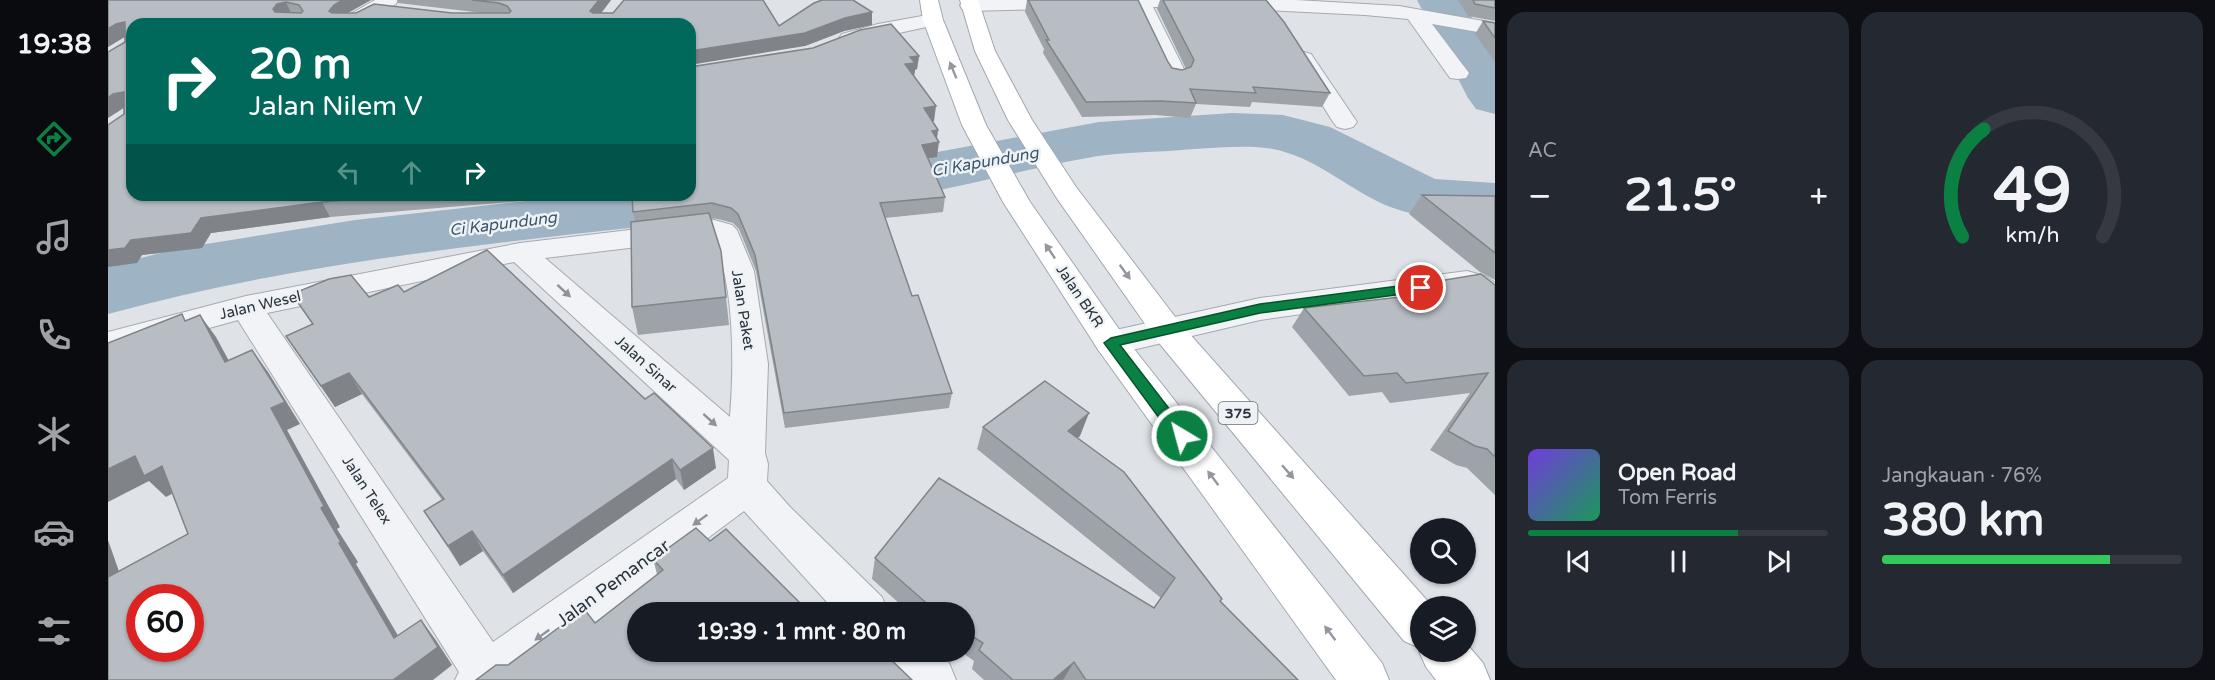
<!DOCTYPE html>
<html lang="id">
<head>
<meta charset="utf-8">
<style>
  :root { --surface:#171b24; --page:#242831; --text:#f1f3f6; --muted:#9ea1a6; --line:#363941; --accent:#0b8043 }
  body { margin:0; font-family:"Varela Round",sans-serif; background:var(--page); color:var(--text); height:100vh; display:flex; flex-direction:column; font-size:22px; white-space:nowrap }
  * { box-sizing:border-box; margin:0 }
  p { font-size:20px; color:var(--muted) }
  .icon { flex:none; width:33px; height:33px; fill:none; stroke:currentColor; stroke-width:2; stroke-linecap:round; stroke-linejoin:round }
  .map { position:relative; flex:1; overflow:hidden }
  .details { display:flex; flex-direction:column; gap:12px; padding:12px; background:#0d0f14; width:720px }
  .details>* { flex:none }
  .banner { position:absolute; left:18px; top:18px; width:570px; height:183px; border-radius:18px; box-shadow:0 2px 4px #0004; background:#00695c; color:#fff; overflow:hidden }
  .buttons { position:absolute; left:1302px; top:518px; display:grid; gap:12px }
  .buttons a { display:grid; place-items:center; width:66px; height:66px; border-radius:50%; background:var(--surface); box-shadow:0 2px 4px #0004; font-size:30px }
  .speed { position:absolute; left:18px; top:584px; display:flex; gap:12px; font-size:30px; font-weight:700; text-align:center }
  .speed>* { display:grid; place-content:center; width:78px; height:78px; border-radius:50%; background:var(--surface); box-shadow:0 2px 4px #0004; line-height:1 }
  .speed .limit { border:9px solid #d22; background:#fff; color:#111 }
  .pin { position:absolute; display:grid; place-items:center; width:51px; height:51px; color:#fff; margin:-26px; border:3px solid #fff; border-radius:50%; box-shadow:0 2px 6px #0007 }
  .me { position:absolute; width:66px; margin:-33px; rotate:323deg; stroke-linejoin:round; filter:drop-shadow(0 0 4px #0008) }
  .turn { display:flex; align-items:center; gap:21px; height:126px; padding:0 24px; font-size:27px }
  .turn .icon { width:78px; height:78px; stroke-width:2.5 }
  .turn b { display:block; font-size:42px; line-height:51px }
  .lanes { display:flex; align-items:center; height:57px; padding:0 24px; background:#0003; justify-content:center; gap:30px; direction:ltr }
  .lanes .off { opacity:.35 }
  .big { font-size:45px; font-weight:700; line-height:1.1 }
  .details .card { flex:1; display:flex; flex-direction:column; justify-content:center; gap:9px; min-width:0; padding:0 21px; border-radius:18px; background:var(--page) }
  .details .dial { align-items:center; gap:0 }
  .dial svg { height:156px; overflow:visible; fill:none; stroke:var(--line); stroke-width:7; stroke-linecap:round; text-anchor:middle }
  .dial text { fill:var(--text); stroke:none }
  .song { display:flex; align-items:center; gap:18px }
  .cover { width:72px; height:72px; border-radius:9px; background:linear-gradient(135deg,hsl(260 70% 55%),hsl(150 70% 35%)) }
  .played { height:6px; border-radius:3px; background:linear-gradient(90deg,var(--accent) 70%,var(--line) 70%) }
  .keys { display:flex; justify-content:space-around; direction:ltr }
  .heat { display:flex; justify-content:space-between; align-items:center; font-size:33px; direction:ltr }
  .charge { height:9px; border-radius:4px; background:linear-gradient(90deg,#34c759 76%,var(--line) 0) }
  .details .tiles { flex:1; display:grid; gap:12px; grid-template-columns:repeat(2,1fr) }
  .trip { position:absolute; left:519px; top:602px; width:348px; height:60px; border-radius:30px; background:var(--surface); box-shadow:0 2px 4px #0004; font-weight:700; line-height:60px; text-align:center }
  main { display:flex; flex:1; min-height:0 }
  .dock { display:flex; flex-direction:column; width:108px; justify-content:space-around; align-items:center; background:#090b0e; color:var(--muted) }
  .dock .icon { width:42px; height:42px }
  .dock .selected { color:var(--accent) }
  .dock b { font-size:27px; color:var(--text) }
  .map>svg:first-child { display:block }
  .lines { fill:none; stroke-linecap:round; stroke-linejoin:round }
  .river { fill:#9eb3c4; fill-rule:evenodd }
  .minor-casing { stroke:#a5aab1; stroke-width:2 }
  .primary-casing { stroke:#a0a8b1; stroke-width:2 }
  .minor { fill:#f2f3f6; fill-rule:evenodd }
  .primary { fill:#fff; fill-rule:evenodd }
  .wall { fill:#9da3a8 }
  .shaded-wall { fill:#808488 }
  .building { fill:#b7bdc3; stroke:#808488; stroke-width:1.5; fill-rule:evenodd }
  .oneway { fill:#94989e }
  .oneway2 { fill:#8e929a }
  .route { fill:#0b8043; stroke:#07532c; stroke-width:1.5 }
  .labels { text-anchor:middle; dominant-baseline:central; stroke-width:5; stroke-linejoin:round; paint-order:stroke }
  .shield { fill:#eff2f5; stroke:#656c74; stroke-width:1.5 }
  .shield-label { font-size:14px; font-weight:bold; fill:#2a323d }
  .street-label { font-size:15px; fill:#2a323d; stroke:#eff2f5 }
  .water-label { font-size:16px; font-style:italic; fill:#38546c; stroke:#eff2f5 }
  .near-street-label { font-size:18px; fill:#2a323d; stroke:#eff2f5 }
</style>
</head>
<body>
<main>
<nav class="dock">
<b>19:38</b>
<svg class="icon selected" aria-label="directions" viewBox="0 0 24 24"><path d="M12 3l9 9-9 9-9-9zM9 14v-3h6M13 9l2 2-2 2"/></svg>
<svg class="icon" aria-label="music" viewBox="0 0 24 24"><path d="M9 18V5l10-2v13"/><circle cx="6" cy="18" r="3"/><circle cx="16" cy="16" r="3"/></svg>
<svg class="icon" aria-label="phone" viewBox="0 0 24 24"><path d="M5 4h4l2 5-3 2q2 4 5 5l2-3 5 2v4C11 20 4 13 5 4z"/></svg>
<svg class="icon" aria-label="climate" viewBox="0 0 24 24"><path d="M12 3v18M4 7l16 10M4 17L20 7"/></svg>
<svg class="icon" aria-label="car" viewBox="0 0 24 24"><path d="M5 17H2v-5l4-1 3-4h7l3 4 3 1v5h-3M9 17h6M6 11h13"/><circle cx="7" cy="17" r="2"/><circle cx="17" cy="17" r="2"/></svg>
<svg class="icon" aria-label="filters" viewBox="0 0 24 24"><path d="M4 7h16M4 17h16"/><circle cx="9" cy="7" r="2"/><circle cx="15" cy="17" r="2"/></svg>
</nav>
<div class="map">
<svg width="1387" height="680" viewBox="0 0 1387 680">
  <rect width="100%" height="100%" fill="#dfe3e7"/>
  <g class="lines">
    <g class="river">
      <polygon points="1309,0 1353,0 1387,55 1387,114 1368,109 1360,98"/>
      <path d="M1124,113l51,2 47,12 105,52 60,4v38c-37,0 -77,-2 -112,-17 -45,-21 -76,-55 -128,-57 -29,-1 -57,2 -86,4 -23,1 -47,2 -71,5 -68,11 -134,32 -202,41 -262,36 -533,47 -788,117v-48l73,-18 174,-28 225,-25h110v-12l210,-24 199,-37z"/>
    </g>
    <defs>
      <g id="minor">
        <polygon points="267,0 290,0 288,4 253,24 229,24 232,20"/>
        <polygon points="858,0 1188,0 1291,6 1387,23 1387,35 1324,24 1361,73 1358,78 1350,79 1342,78 1300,19 1257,15 1094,7 1045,7 1079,75 1076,80 1068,82 1060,80 1057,75 1026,7 861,11 854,9 852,5"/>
        <polygon points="825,14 832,16 835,20 832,24 741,44 734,42 731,38 734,34 770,24"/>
        <polygon points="1196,52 1203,54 1249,122 1245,127 1237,129 1229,127 1225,122 1185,58 1189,54"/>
        <path d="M606,220l18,5 5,5 17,41 14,93 -3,89 3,11 -1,17 23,26 92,90 6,15h-52l-92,-101 -226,169h-63l4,-8 -221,-352 -130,36v-24l138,-36 274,-53zM605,238c22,46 21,128 17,179l-185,-159zM406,262l215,198 -1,18 -235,164 -226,-329z"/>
        <polygon points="1359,271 1377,276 1387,283 1387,309 1376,306 1357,291 1152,320 1003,355 991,351 986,343 991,335 1003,331 1152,298"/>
        <polygon points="773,651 829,651 841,663 848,680 792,680 780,667"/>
      </g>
      <g id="primary">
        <polygon points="812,0 830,0 835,20 878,125 922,202 1015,335 1274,663 1281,680 1228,680 991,351 895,202 854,125 815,20"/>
        <polygon points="852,0 870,0 887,51 924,120 968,187 1071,322 1324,606 1312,606 1312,651 1358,651 1358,643 1375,663 1382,680 1328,680 1318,667 1311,651 1312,648 1296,641 1047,338 948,197 900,120 867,51"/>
      </g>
    </defs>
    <use href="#minor" class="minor-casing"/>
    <use href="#primary" class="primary-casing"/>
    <use href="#minor" class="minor"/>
    <use href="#primary" class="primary"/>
  </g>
  <g class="wall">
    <polygon points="0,0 263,0 239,13 375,13 290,3 289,0 503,0 493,13 671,26 764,25 736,31 697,46 582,24 24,195 487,195 222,217 103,233 94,248 34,255 29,263 16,108 0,118 0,52 17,42 17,37 0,47"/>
    <polygon points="919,0 1030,0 1060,62 1064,68 1074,70 1078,69 1049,9 1052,0 1158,0 1222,93 1214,107 1144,102 1142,107 1088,104 1082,118 1047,115 974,117 935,53 936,49 917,12"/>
    <polygon points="1350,0 1387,0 1387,21 1360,16"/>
    <polygon points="1375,21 1387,23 1387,62 1367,34"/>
    <polygon points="811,56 809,69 807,70 806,76 826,121 824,121 830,130 829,139 829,157 820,158 837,197 835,212 777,218 804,296 844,393 841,408 677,428 648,271 631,229 625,223 606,218 602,218 618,297 621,325 530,335 524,307 527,221 525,212"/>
    <polygon points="1314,195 1387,196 1387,280 1372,272 1301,214"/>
    <polygon points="1307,285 1387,285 1387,495 1359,468 1348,465 1322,450 1362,393 1282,403 1274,392 1241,396 1184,327 1196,308 1298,297"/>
    <polygon points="296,292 608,468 576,490 568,479 405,593 375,551 352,566 316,511 334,500 254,394 227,407 178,336 204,324 184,294 261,297"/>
    <polygon points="875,427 972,436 969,438 1112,601 1190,680 876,680 864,669 866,661 852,651 856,651 856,612 801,612 764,579 767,558 1046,608 1053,598 869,449"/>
    <polygon points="588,528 530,612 774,651 400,665 487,623 549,574 545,559"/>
  </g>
  <g class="shaded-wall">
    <polygon points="235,0 263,0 231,18 221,11 226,5"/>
    <polygon points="491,0 503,0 485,24 482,11"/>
    <polygon points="178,2 184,15 171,22 165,9 169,4"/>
    <polygon points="764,12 764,25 736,31 697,46 582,65 582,51"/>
    <polygon points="17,22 24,35 16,37 0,47 0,29 8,24"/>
    <polygon points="811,56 809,69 807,70 806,77 797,64 802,57"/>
    <polygon points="16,92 24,106 15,108 0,118 0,98 5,94"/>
    <polygon points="828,106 826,121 814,122 816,108"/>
    <polygon points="830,130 828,143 831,142 829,157 813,159 814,145 824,131"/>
    <polygon points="214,202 222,217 103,233 94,248 34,255 29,263 0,267 0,250 23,240 93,218"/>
    <polygon points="92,315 108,337 134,385 117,362"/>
    <polygon points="144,350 160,372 192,424 179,430 232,527 229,529 250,562 248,564 302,656 286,638 231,543 213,508 163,408"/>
    <polygon points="241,373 254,394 227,407 213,386"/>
    <polygon points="981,413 972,436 952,453 960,431"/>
    <polygon points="605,448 608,468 576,490 572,470"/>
    <polygon points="27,456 54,466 75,488 58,497 41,481 0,502 0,469"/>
    <polygon points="564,459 568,479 405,593 395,575"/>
    <polygon points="364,531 375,551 352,566 340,546"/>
    <polygon points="0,540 21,600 0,584"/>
    <polygon points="313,620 327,639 344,665 325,680 285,680"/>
    <polygon points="966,662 955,680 945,680"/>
  </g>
  <g class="building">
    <path d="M0,0h235l-9,5 -5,6 3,2h24l18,-9 78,9h57l2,-2 -4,-5 -8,-3 -27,-3h127l-9,11 3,2h20l11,-13h139l16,26 35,-23 8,-3h31l19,12 -27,6 -40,15 -115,18v-27h-558v171h278l-88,7 -121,16 -10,15 -60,7 -6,8 -17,2v-125l16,-11v-22l-11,2 -5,4v-46l17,-10v-20l-9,2 -8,5zM178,2l13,3 4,6 -2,2 -26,-1 -2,-3 4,-5z"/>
    <polygon points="920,0 1030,0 1060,62 1064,68 1074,70 1083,67 1086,60 1055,0 1158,0 1176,22 1222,93 1145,87 1148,93 1082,89 1088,103 1052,101 978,102 938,40 941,40"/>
    <polygon points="1365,0 1387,0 1387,8 1367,4"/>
    <polygon points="1375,21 1387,23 1387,38"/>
    <polygon points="783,24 811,56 802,57 807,63 797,64 828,106 816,108 830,130 824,131 831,142 814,145 837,197 772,203 804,296 810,295 844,393 676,413 647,255 630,214 623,208 604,203 525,212 524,195 582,195 582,67 705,48 752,30"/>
    <polygon points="1314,195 1387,196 1387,253"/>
    <polygon points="601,213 613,251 618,297 524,307 523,222"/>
    <polygon points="379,250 537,399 546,393 605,448 572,470 564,459 395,575 364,531 340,546 316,511 336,499 241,373 213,386 178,336 205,324 184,294 221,279 243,275 261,297 290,285 296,292"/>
    <polygon points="1373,274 1387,285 1387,457 1379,449 1367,446 1340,431 1380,373 1298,383 1289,373 1256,376 1196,308 1318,294 1307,285"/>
    <path d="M74,314l3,7 15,-6 25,47 27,-12 33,52 -14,6 53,98 -3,2 20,34 -2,1 55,95 27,-18 17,27 -45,33h-285v-103l80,-43 -26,-68 -18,10 -9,-20 -27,13v-126zM32,597h50v51h-50z"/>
    <polygon points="937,381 981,413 960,431 1016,472 1114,599 1112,601 1190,680 978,680 966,662 945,680 905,680 871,650 875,643 856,631 856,612 830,612 823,607 767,558 831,478 1046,608 1067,578 875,427"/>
    <polygon points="588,528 602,541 618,529 701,612 530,612 530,651 774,651 804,680 368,680 388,665 400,665 476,609 487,623 555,570 545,559"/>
    <polygon points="726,606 733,612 719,612"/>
  </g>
  <defs><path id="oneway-solid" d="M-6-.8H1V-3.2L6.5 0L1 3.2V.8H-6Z" transform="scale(1.5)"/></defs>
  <g class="oneway">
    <use href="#oneway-solid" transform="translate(845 70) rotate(-112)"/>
    <use href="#oneway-solid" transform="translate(942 251) rotate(-124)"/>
    <use href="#oneway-solid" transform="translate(1017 272) rotate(54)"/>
    <use href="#oneway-solid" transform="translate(1180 472) rotate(49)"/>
    <use href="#oneway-solid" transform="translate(1105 478) rotate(-127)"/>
    <use href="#oneway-solid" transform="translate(1222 633) rotate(-127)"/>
  </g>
  <g class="oneway2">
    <use href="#oneway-solid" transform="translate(456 291) rotate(42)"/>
    <use href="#oneway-solid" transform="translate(602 420) rotate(42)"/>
    <use href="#oneway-solid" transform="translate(592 520) rotate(144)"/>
    <use href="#oneway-solid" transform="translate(434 635) rotate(144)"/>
  </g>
  <polygon class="route" points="1313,283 1317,285 1319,288 1317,291 1152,313 1012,345 1079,432 1081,436 1079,441 1068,441 996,343 1003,338 1152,304"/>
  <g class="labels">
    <rect class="shield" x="1110.5" y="402" width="39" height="22" rx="4.5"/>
    <g class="shield-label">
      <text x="1130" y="413">375</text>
    </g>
    <g class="street-label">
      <text transform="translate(972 296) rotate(56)">Jalan BKR</text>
      <text transform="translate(152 305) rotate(-13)">Jalan Wesel</text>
      <text transform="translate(635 310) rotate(81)">Jalan Paket</text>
      <text transform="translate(538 364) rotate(42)">Jalan Sinar</text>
      <text transform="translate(259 490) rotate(57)">Jalan Telex</text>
    </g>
    <g class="water-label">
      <text transform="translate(877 162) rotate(-10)">Ci Kapundung</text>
      <text transform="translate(395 224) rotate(-7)">Ci Kapundung</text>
    </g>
    <g class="near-street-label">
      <text transform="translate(505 583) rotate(-36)">Jalan Pemancar</text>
    </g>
  </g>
</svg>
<div class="buttons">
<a><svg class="icon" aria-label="search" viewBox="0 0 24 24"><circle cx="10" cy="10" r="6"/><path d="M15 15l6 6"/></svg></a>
<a><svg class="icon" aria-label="layers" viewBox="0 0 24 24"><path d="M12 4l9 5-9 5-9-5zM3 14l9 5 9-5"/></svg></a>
</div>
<div class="speed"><div class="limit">60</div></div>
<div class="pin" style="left:1313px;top:288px;background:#d93025"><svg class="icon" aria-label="arrive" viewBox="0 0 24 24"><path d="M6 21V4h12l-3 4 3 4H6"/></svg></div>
<svg class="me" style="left:1074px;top:436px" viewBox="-20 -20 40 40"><circle r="17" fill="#0b8043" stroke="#fff" stroke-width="3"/><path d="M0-11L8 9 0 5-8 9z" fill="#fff"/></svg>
<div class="trip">19:39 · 1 mnt · 80 m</div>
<div class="banner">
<div class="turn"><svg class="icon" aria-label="right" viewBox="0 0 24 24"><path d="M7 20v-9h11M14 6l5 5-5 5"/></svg><div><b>20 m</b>Jalan Nilem V</div></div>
<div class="lanes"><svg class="icon off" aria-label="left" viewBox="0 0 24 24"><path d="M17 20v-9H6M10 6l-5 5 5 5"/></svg><svg class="icon off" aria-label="ahead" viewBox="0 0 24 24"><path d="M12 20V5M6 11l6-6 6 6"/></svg><svg class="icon" aria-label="right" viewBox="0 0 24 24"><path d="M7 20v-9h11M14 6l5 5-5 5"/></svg></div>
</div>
</div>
<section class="details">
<div class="tiles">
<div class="card"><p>AC</p>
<div class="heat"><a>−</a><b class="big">21.5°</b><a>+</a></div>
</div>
<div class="card dial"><svg viewBox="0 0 100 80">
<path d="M14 69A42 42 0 1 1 86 69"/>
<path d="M14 69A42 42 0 0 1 25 14" stroke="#0b8043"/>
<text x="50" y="56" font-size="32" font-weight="700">49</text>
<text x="50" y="72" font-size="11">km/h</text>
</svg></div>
<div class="card">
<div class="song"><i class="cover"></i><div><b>Open Road</b><p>Tom Ferris</p></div></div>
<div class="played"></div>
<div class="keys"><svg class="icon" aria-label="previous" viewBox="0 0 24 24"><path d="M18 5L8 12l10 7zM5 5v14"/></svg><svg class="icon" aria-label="pause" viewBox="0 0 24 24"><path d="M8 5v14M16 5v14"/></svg><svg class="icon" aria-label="next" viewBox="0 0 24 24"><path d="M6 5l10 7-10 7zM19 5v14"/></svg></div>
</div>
<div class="card"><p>Jangkauan · 76%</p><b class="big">380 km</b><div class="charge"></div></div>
</div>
</section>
</main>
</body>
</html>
